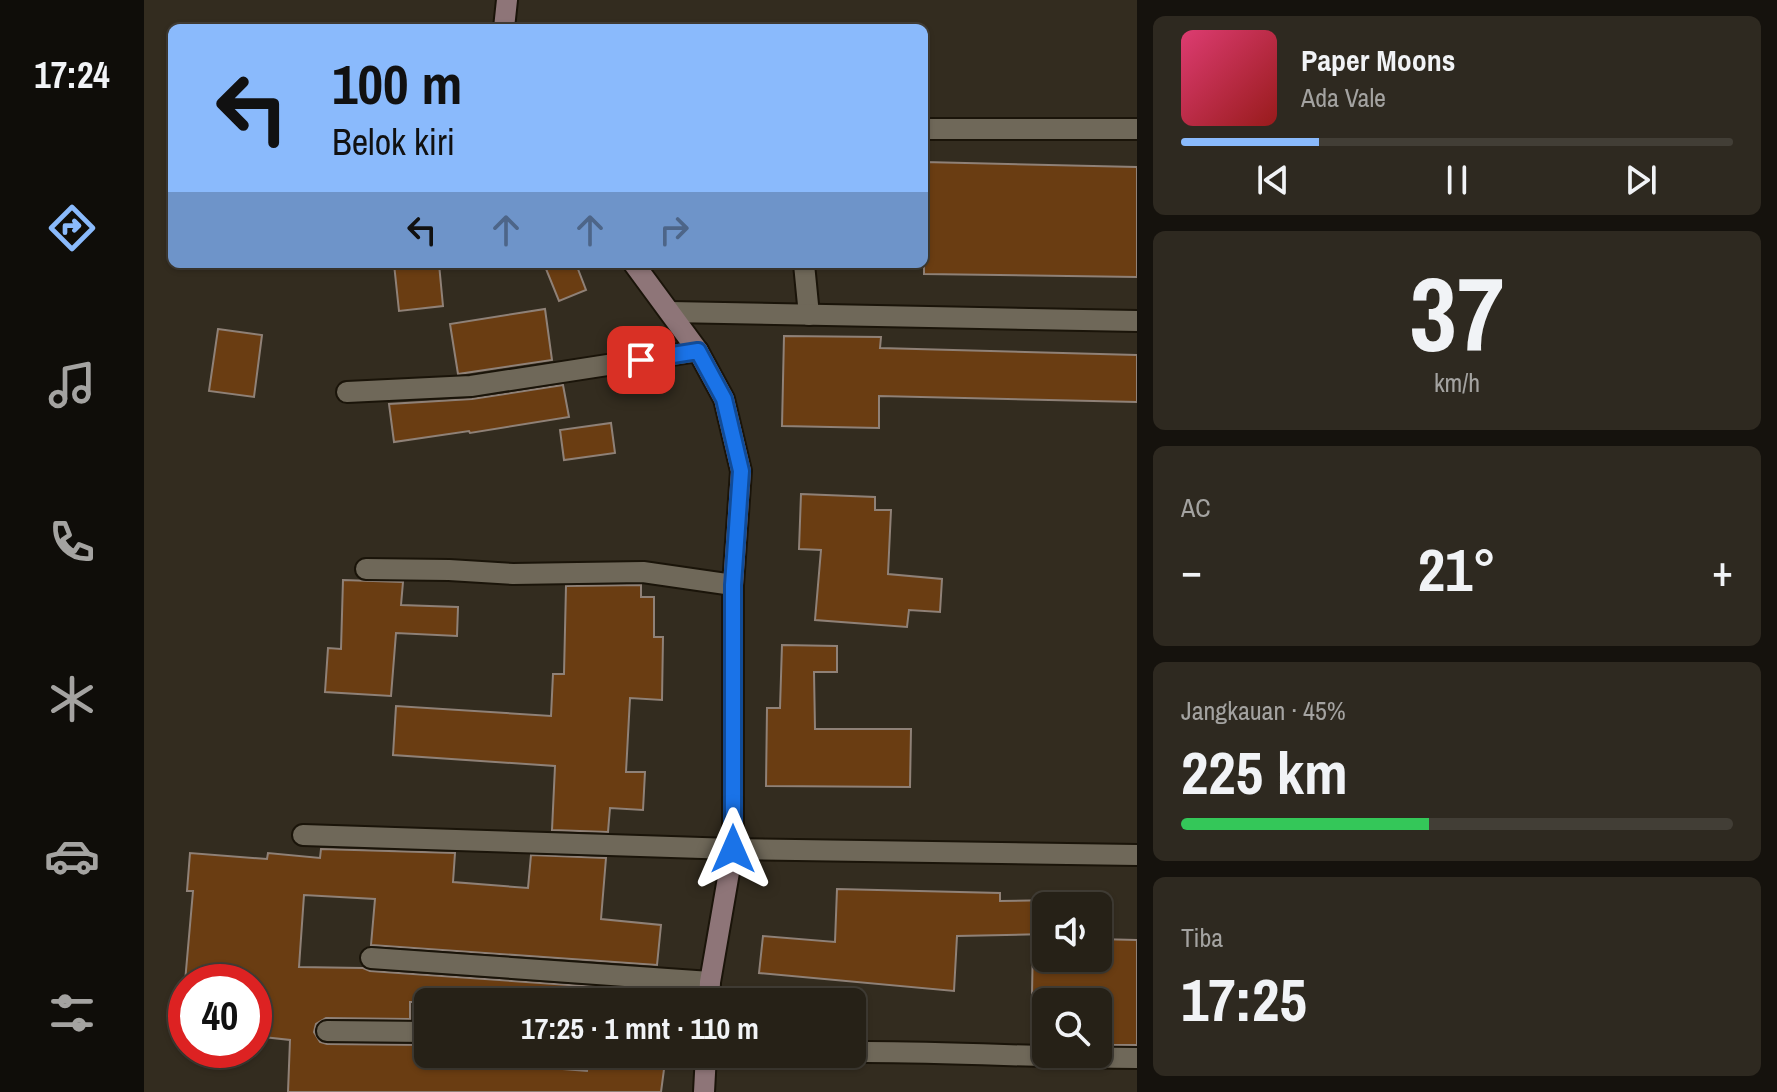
<!DOCTYPE html>
<html lang="id">
<head>
<meta charset="utf-8">
<style>
  :root { --surface:#262117; --page:#2e2920; --text:#f1f3f6; --muted:#a4a3a1; --line:#423e36; --accent:#8abafc }
  body { margin:0; font-family:"Archivo Narrow",sans-serif; background:var(--page); color:var(--text); height:100vh; display:flex; flex-direction:column; font-size:30px; white-space:nowrap }
  * { box-sizing:border-box; margin:0 }
  p { font-size:26px; color:var(--muted) }
  .icon { flex:none; width:44px; height:44px; fill:none; stroke:currentColor; stroke-width:2; stroke-linecap:round; stroke-linejoin:round }
  .map { position:relative; flex:1; overflow:hidden }
  .drawer { display:flex; flex-direction:column; gap:16px; padding:16px; background:#15120d; width:640px }
  .drawer>* { flex:none }
  .top-card { position:absolute; left:24px; top:24px; width:760px; height:244px; border-radius:12px; box-shadow:0 2px 6px #0004,0 0 0 2px var(--line); background:#8abafc; color:#111; overflow:hidden }
  .buttons { position:absolute; left:888px; top:892px; display:grid; gap:16px }
  .buttons a { display:grid; place-items:center; width:80px; height:80px; border-radius:12px; background:var(--surface); box-shadow:0 2px 6px #0004,0 0 0 2px var(--line); font-size:40px }
  .speed { position:absolute; left:24px; top:964px; display:flex; gap:16px; font-size:40px; font-weight:700; text-align:center }
  .speed>* { display:grid; place-content:center; width:104px; height:104px; border-radius:50%; background:var(--surface); box-shadow:0 2px 6px #0004,0 0 0 2px var(--line); line-height:1 }
  .speed .limit { border:12px solid #d22; background:#fff; color:#111 }
  .pin { position:absolute; display:grid; place-items:center; width:68px; height:68px; color:#fff; margin:-34px; border-radius:16px; box-shadow:0 4px 12px #0006 }
  .me { position:absolute; width:88px; margin:-44px; rotate:0deg; stroke-linejoin:round; filter:drop-shadow(0 0 6px #0008) }
  .turn { display:flex; align-items:center; gap:28px; height:168px; padding:0 32px; font-size:36px }
  .turn .icon { width:104px; height:104px; stroke-width:2.5 }
  .turn b { display:block; font-size:56px; line-height:68px }
  .lanes { display:flex; align-items:center; height:76px; padding:0 32px; background:#0003; justify-content:center; gap:40px; direction:ltr }
  .lanes .off { opacity:.35 }
  .big { font-size:60px; font-weight:700; line-height:1.1 }
  .drawer .widget { flex:1; display:flex; flex-direction:column; justify-content:center; gap:12px; min-width:0; padding:0 28px; border-radius:12px; background:var(--page) }
  .drawer .dial { align-items:center; gap:0 }
  .dial b { font-size:104px; line-height:1 }
  .song { display:flex; align-items:center; gap:24px }
  .cover { width:96px; height:96px; border-radius:12px; background:linear-gradient(135deg,hsl(340 70% 55%),hsl(0 70% 35%)) }
  .played { height:8px; border-radius:4px; background:linear-gradient(90deg,var(--accent) 25%,var(--line) 25%) }
  .keys { display:flex; justify-content:space-around; direction:ltr }
  .heat { display:flex; justify-content:space-between; align-items:center; font-size:44px; direction:ltr }
  .charge { height:12px; border-radius:6px; background:linear-gradient(90deg,#34c759 45%,var(--line) 0) }
  .trip { position:absolute; left:270px; top:988px; width:452px; height:80px; border-radius:12px; background:var(--surface); box-shadow:0 2px 6px #0004,0 0 0 2px var(--line); font-weight:700; line-height:80px; text-align:center }
  main { display:flex; flex:1; min-height:0 }
  .menu { display:flex; flex-direction:column; width:144px; justify-content:space-around; align-items:center; background:#0f0d09; color:var(--muted) }
  .menu .icon { width:56px; height:56px }
  .menu .active { color:var(--accent) }
  .menu b { font-size:36px; color:var(--text) }
  .map>svg:first-child { display:block }
  .building { fill:#6a3d12; stroke:#8f8177; stroke-width:2 }
  .lines { fill:none; stroke-linecap:round; stroke-linejoin:round }
  .street-casing { stroke:#1a1409; stroke-width:24 }
  .secondary-casing { stroke:#1a1409; stroke-width:24 }
  .street { stroke:#6f6859; stroke-width:20 }
  .secondary { stroke:#8e7578; stroke-width:20 }
  .route-casing { stroke:#114b97; stroke-width:20 }
  .route { stroke:#1a73e8; stroke-width:14 }
</style>
</head>
<body>
<main>
<nav class="menu">
<b>17:24</b>
<svg class="icon active" aria-label="directions" viewBox="0 0 24 24"><path d="M12 3l9 9-9 9-9-9zM9 14v-3h6M13 9l2 2-2 2"/></svg>
<svg class="icon" aria-label="music" viewBox="0 0 24 24"><path d="M9 18V5l10-2v13"/><circle cx="6" cy="18" r="3"/><circle cx="16" cy="16" r="3"/></svg>
<svg class="icon" aria-label="phone" viewBox="0 0 24 24"><path d="M5 4h4l2 5-3 2q2 4 5 5l2-3 5 2v4C11 20 4 13 5 4z"/></svg>
<svg class="icon" aria-label="climate" viewBox="0 0 24 24"><path d="M12 3v18M4 7l16 10M4 17L20 7"/></svg>
<svg class="icon" aria-label="car" viewBox="0 0 24 24"><path d="M5 17H2v-5l4-1 3-4h7l3 4 3 1v5h-3M9 17h6M6 11h13"/><circle cx="7" cy="17" r="2"/><circle cx="17" cy="17" r="2"/></svg>
<svg class="icon" aria-label="filters" viewBox="0 0 24 24"><path d="M4 7h16M4 17h16"/><circle cx="9" cy="7" r="2"/><circle cx="15" cy="17" r="2"/></svg>
</nav>
<div class="map">
<svg width="993" height="1092" viewBox="0 0 993 1092">
  <rect width="100%" height="100%" fill="#332c1f"/>
  <g class="building">
    <polygon points="780,162 993,167 993,277 780,274"/>
    <polygon points="250,264 295,264 299,306 255,311"/>
    <polygon points="400,264 432,264 442,290 415,301"/>
    <polygon points="401,309 408,360 314,374 306,324"/>
    <polygon points="74,329 118,335 110,397 65,391"/>
    <polygon points="640,336 737,337 736,348 993,355 993,402 735,396 735,428 638,426"/>
    <polygon points="419,385 425,417 326,433 325,431 250,442 245,404 328,399"/>
    <polygon points="467,423 471,453 420,460 416,430"/>
    <polygon points="657,494 731,497 731,510 747,510 744,574 798,579 796,612 765,610 763,627 671,620 677,550 655,549"/>
    <polygon points="199,580 259,582 257,605 314,607 313,636 252,633 247,696 181,692 184,648 197,649"/>
    <polygon points="497,585 497,597 510,597 510,637 519,637 518,700 486,698 482,772 501,772 499,810 466,808 464,832 408,830 411,766 249,755 252,706 407,716 409,674 420,674 422,586"/>
    <polygon points="638,645 693,646 693,672 670,672 671,729 767,729 766,787 622,786 623,708 636,708"/>
    <polygon points="177,849 311,853 309,882 384,888 387,855 462,858 457,919 517,925 513,965 227,945 231,899 160,895 155,967 219,968 226,971 511,991 509,1002 266,1002 266,1019 182,1018 172,1024 170,1032 176,1042 183,1044 284,1045 284,1060 368,1067 368,1065 443,1071 445,1054 521,1062 517,1092 144,1092 146,1040 110,1036 110,982 41,982 49,891 43,891 46,853 123,859 124,853 176,858"/>
    <polygon points="693,889 856,893 856,901 912,900 912,906 902,906 902,934 813,936 810,991 615,973 619,936 691,942"/>
    <polygon points="889,938 902,939 902,958 954,958 954,939 993,940 993,1045 954,1045 954,1002 912,1002 912,996 888,995"/>
  </g>
  <g class="lines">
    <defs>
      <g id="street">
        <polyline points="780,129 993,129"/>
        <polyline points="660,264 665,315"/>
        <polyline points="526,312 993,321"/>
        <polyline points="203,392 327,386 554,351"/>
        <polyline points="222,569 305,570 369,574 499,572 589,585"/>
        <polyline points="159,835 589,849 993,855"/>
        <polyline points="227,958 566,982"/>
        <polyline points="183,1031 284,1032"/>
        <path d="M708,1052c95,-1 190,6 285,6"/>
      </g>
      <g id="secondary">
        <polyline points="360,28 363,0"/>
        <polyline points="490,264 554,351 580,399 597,471 589,585 589,849 566,982 565,1002"/>
        <polyline points="560,1092 562,1054"/>
      </g>
    </defs>
    <use href="#street" class="street-casing"/>
    <use href="#secondary" class="secondary-casing"/>
    <use href="#street" class="street"/>
    <use href="#secondary" class="secondary"/>
  </g>
  <g class="lines">
    <defs>
      <polyline id="route" points="497,360 554,351 580,399 597,471 589,585 589,849"/>
    </defs>
    <use href="#route" class="route-casing"/>
    <use href="#route" class="route"/>
  </g>
</svg>
<div class="buttons">
<a><svg class="icon" aria-label="sound" viewBox="0 0 24 24"><path d="M4 9h4l5-4v14l-5-4H4zM17 9q2 3 0 6"/></svg></a>
<a><svg class="icon" aria-label="search" viewBox="0 0 24 24"><circle cx="10" cy="10" r="6"/><path d="M15 15l6 6"/></svg></a>
</div>
<div class="speed"><div class="limit">40</div></div>
<div class="pin" style="left:497px;top:360px;background:#d93025"><svg class="icon" aria-label="arrive" viewBox="0 0 24 24"><path d="M6 21V4h12l-3 4 3 4H6"/></svg></div>
<svg class="me" style="left:589px;top:849px" viewBox="-20 -20 40 40"><path d="M0-17L14 15 0 8-14 15z" fill="#1a73e8" stroke="#fff" stroke-width="4"/></svg>
<div class="trip">17:25 · 1 mnt · 110 m</div>
<div class="top-card">
<div class="turn"><svg class="icon" aria-label="left" viewBox="0 0 24 24"><path d="M17 20v-9H6M10 6l-5 5 5 5"/></svg><div><b>100 m</b>Belok kiri</div></div>
<div class="lanes"><svg class="icon" aria-label="left" viewBox="0 0 24 24"><path d="M17 20v-9H6M10 6l-5 5 5 5"/></svg><svg class="icon off" aria-label="ahead" viewBox="0 0 24 24"><path d="M12 20V5M6 11l6-6 6 6"/></svg><svg class="icon off" aria-label="ahead" viewBox="0 0 24 24"><path d="M12 20V5M6 11l6-6 6 6"/></svg><svg class="icon off" aria-label="right" viewBox="0 0 24 24"><path d="M7 20v-9h11M14 6l5 5-5 5"/></svg></div>
</div>
</div>
<section class="drawer">
<div class="widget">
<div class="song"><i class="cover"></i><div><b>Paper Moons</b><p>Ada Vale</p></div></div>
<div class="played"></div>
<div class="keys"><svg class="icon" aria-label="previous" viewBox="0 0 24 24"><path d="M18 5L8 12l10 7zM5 5v14"/></svg><svg class="icon" aria-label="pause" viewBox="0 0 24 24"><path d="M8 5v14M16 5v14"/></svg><svg class="icon" aria-label="next" viewBox="0 0 24 24"><path d="M6 5l10 7-10 7zM19 5v14"/></svg></div>
</div>
<div class="widget dial"><b>37</b><p>km/h</p></div>
<div class="widget"><p>AC</p>
<div class="heat"><a>−</a><b class="big">21°</b><a>+</a></div>
</div>
<div class="widget"><p>Jangkauan · 45%</p><b class="big">225 km</b><div class="charge"></div></div>
<div class="widget"><p>Tiba</p><b class="big">17:25</b></div>
</section>
</main>
</body>
</html>
